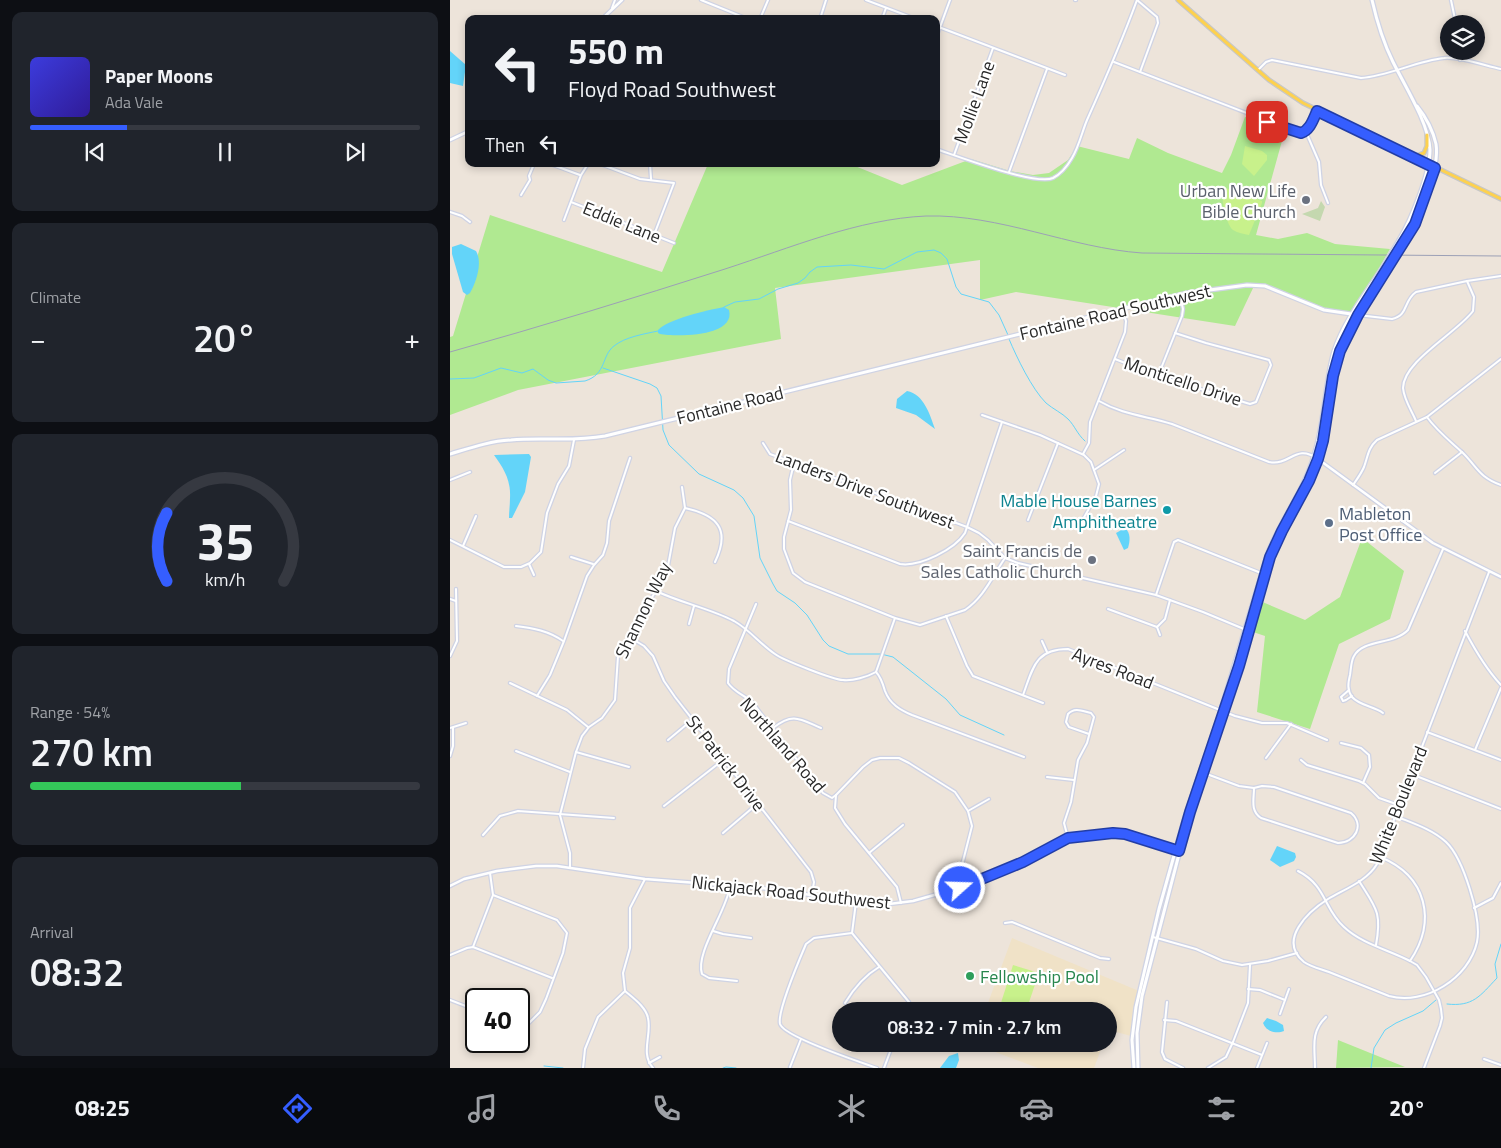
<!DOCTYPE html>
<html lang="en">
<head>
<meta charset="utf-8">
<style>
  :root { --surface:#171b24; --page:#20242c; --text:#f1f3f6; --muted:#9ea1a6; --line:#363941; --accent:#355eff }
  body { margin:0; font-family:"Titillium Web",sans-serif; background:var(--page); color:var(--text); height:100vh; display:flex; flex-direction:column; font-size:19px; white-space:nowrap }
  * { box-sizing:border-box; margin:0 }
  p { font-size:16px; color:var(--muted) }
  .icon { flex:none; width:28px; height:28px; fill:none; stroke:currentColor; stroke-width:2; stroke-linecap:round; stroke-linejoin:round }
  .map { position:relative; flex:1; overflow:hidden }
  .panel { display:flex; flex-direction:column; gap:12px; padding:12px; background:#0d0f14; width:450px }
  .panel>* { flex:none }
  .guide { position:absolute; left:15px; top:15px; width:475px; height:152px; border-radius:10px; box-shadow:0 2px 8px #0003; background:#171b24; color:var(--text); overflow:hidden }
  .tools { position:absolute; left:990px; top:15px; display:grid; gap:10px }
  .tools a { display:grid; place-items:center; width:45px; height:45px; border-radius:50%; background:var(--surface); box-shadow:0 2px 8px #0003; font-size:25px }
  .speed { position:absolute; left:15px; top:988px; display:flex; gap:10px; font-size:25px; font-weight:700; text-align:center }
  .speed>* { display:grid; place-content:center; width:65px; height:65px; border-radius:50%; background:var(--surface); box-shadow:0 2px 8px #0003; line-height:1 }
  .speed .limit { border:2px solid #111; border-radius:8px; background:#fff; color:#111 }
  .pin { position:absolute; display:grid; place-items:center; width:42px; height:42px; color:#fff; margin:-21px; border-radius:10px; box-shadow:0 2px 8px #0006 }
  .me { position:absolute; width:55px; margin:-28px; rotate:70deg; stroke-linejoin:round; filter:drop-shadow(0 0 4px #0008) }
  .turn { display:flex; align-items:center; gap:18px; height:105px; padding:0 20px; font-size:22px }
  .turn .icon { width:65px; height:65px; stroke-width:2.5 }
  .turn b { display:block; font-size:35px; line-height:42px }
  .then { display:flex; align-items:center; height:48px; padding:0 20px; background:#0003; gap:10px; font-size:19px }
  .big { font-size:38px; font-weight:600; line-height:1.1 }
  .panel .tile { flex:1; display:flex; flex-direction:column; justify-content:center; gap:8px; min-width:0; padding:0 18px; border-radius:10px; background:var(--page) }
  .panel .dial { align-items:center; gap:0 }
  .dial svg { height:130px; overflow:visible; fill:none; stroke:var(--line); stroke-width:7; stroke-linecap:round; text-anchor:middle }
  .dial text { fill:var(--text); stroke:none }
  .song { display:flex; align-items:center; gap:15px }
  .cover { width:60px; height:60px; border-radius:8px; background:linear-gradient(135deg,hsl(240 70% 55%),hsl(250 70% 35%)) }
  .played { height:5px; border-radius:2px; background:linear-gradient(90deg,var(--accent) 25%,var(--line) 25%) }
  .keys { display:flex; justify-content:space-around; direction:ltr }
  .heat { display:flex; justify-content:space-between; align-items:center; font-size:28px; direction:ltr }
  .charge { height:8px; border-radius:4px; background:linear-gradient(90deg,#34c759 54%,var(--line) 0) }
  .trip { position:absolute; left:382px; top:1002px; width:285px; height:50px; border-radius:25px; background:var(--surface); box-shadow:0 2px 8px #0003; font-weight:600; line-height:50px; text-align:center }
  .menu { display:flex; height:80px; justify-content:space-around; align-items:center; background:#090b0e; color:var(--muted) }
  .menu .icon { width:35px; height:35px }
  .menu .active { color:var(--accent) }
  .menu b { font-size:22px; color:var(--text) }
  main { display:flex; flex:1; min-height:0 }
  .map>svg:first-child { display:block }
  .education { fill:#f0e2c7 }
  .green { fill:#b0e991 }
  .cemetery { fill:#c4d8af }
  .pitch { fill:#c8f18b }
  .water { fill:#63d4f9 }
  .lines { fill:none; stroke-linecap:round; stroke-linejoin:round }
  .stream { stroke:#63d4f9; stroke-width:1 }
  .minor-casing { stroke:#cfd3e4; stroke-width:4.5 }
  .tertiary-casing { stroke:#cfd3e4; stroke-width:5 }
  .secondary-casing { stroke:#cfd3e4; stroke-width:5.5 }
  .primary-casing { stroke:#c7c7c7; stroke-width:5.5 }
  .minor { stroke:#fff; stroke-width:2 }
  .tertiary { stroke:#fff; stroke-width:2.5 }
  .secondary { stroke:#fff; stroke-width:3 }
  .primary { stroke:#fdd14f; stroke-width:3 }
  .rail { stroke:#9ca0b6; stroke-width:1 }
  .secondary-bridge-casing { stroke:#cfd3e4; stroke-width:5.5; stroke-linecap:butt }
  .secondary-bridge { stroke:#fff; stroke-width:3 }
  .route-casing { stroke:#223da6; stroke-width:12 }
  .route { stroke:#355eff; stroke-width:9 }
  .worship-dot { fill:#6b7280; stroke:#fff; stroke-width:2 }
  .culture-dot { fill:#0f9aa8; stroke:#fff; stroke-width:2 }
  .service-dot { fill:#5c6f8a; stroke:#fff; stroke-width:2 }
  .leisure-dot { fill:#2e9e5b; stroke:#fff; stroke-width:2 }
  .labels { text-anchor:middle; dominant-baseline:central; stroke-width:4.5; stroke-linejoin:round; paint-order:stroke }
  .street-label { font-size:18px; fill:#292929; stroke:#fff }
  .worship-label { font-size:18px; fill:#5b616d; stroke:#fff; text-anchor:end }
  .culture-label { font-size:18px; fill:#0d838f; stroke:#fff; text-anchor:end }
  .service-label { font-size:18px; fill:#4e5e75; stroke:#fff; text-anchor:start }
  .leisure-label { font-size:18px; fill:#27864d; stroke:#fff; text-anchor:start }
</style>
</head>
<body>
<main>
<section class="panel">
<div class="tile">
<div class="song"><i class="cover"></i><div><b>Paper Moons</b><p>Ada Vale</p></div></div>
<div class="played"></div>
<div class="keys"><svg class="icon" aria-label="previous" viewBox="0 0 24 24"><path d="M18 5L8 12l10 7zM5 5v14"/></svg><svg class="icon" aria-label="pause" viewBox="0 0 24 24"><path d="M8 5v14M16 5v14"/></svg><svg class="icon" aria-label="next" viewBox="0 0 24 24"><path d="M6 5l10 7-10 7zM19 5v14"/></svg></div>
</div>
<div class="tile"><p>Climate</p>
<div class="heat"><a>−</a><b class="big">20°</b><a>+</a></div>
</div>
<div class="tile dial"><svg viewBox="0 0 100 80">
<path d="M14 69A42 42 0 1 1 86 69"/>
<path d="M14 69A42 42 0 0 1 14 27" stroke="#355eff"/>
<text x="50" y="56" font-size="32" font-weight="700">35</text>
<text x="50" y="72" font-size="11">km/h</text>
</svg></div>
<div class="tile"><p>Range · 54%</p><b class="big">270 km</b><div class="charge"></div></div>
<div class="tile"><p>Arrival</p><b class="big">08:32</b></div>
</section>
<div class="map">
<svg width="1051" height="1068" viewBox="0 0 1051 1068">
  <rect width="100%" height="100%" fill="#ede4da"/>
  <g class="education">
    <polygon points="562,938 689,991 681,1036 659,1030 659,1011 535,1011"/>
    <polygon points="524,1044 653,1044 644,1068 588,1068"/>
  </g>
  <g class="green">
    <polygon points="795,117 835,130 806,235 828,239 857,233 885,244 940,249 903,314 892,313 848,300 824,289 804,286 785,326 566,292 530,300 530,260 325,288 331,339 68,390 0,415 0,337 3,336 40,215 212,272 258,164 400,164 452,185 521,159 560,171 583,175 599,173 618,160 627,146 679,159 687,138 718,153 772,173 781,155"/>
    <polygon points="912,538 954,571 940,619 889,644 860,729 807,712 815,636 794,629 803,598 855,620 890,597"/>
    <polygon points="888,1040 955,1067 886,1068"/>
  </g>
  <polygon class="cemetery" points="871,201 875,207 870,221 852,214 868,208"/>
  <g class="pitch">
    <polygon points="795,146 812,151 817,155 817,160 804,176 792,164"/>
    <path d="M773,187l39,14v2l-13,32c-5,-1 -11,-2 -16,-5 -7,-5 -13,-36 -10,-43z"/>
    <polygon points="563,965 589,973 576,1011 556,1011 549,1009"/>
  </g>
  <g class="water">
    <polygon points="0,51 16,65 13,86 0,83"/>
    <path d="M11,244l15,7c7,12 0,31 -6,42l-3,2 -4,-3 -11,-38v-7z"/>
    <path d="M274,307l5,3c7,27 -53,27 -69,24l-2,-1v-3c10,-11 50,-20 66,-23z"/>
    <path d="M457,391c17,3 23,24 28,38l-19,-14 -20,-7 1,-9z"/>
    <path d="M79,454l2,3 -6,35 -13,26h-3c0,-6 1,-13 1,-20 1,-18 -6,-29 -16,-43z"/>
    <path d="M675,528c6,5 5,13 3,20l-4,2 -8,-17z"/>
    <polygon points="827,846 845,853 846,857 844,861 830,867 820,860"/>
    <path d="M817,1018l9,3 7,4 1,6c-7,3 -18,1 -21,-8z"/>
    <polygon points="508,1053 509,1060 506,1068 490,1068 499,1056"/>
  </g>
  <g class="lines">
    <g class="stream">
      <polyline points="274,307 285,302 309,299 328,289 348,283 355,278 360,272 367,267 401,265 434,269 467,252 484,250 491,253 497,259 506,287 511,294 539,302 549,315 558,335"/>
      <path d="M559,339c8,19 23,50 37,64 7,6 16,10 22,16 7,7 9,15 17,22"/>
      <polyline points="153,368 200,384 207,388 211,396 213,430 219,445 249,474 284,490 293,498 304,516 310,558 323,584 327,591 345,603 357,615 373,640 379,646 398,654 431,654 443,657 496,699 510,715 554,735"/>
      <path d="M0,379l24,-1 27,-10 21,5 11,-4 15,11 8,3 29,-2c22,-7 16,-25 29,-35 11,-9 30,-12 44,-15"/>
      <path d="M997,1004c26,3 33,-8 50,-26l-2,-14 6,-20"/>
      <polyline points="94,1066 113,1068"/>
      <polyline points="273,1068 276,1067 286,1068"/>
      <polyline points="921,1068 924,1048 935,1030 946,1023 973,1011 986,1000"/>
    </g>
    <defs>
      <g id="minor">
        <polyline points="251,0 298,19"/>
        <polyline points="416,0 466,19"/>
        <polyline points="625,0 626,0"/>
        <polyline points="687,0 707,17 708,23 690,72"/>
        <polyline points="1001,0 1006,24"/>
        <polyline points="162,8 165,0"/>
        <polyline points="310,19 318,0"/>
        <polyline points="370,19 376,0"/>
        <polyline points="432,19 436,8"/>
        <polyline points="486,26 615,75"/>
        <polyline points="486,38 500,0"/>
        <polyline points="1010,51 1010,60"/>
        <path d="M664,62l182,70c14,1 16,-10 21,-21"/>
        <path d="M808,70l8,-8 6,-2 89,18c28,-2 55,-17 83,-20 14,-2 42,8 57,11"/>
        <polyline points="856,132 869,162 871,185 878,203"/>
        <path d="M486,149c21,7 100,37 117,29 8,-4 15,-13 19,-20 7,-12 10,-26 15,-38 18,-40 35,-79 50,-120"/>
        <polyline points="504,155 543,48"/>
        <polyline points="100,164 130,175"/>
        <polyline points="150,164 190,179 224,183 204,235"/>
        <polyline points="200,164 201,179"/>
        <polyline points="559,172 597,69"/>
        <polyline points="71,195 80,180 79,176 84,164"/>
        <polyline points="121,202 224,243"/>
        <polyline points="0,212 12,216 20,222"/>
        <polyline points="114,220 131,175 138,164"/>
        <path d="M908,315l34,4c17,-4 11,-18 24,-27l51,-11 34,-5"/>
        <polyline points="665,359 708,376 800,404 806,402 821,365 819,360 756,343 725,333"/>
        <polyline points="708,376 732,316 733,309 730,296"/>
        <path d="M649,401c24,14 48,15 73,23l97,38c22,4 26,-19 49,-3"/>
        <polyline points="532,415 590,435 634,455 641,462 649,484 646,496 632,521"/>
        <path d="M977,417c10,14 23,24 36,36 15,15 16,24 38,32"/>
        <path d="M966,421c-4,-10 -12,-21 -13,-33 0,-27 55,-56 70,-77l1,-14 -7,-16"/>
        <polyline points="313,443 320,454 517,527 529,533 538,540 555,558 568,563 706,595 753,612 794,629"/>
        <polyline points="633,454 639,443 640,422 675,332 676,321 672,310"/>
        <path d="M344,463l-4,17 1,30 -7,27v12l9,24 12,9 90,36 25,7 45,-15c19,-13 27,-33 40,-52"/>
        <polyline points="644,470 674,450"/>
        <polyline points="985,473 1012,452"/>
        <polyline points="0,480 20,472"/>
        <path d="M903,485c4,-6 8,-11 11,-18 4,-11 4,-19 13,-27l50,-23 74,-58"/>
        <path d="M235,508c32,7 46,21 30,54"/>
        <polyline points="578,520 608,443"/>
        <path d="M338,521l112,43c20,3 55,-15 65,-31l37,-111"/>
        <polyline points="0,540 54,567 71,567 80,563 91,552 97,513 108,484 119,466 124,440"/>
        <polyline points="13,546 26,516"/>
        <polyline points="121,557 143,564"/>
        <polyline points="79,564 84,575"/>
        <path d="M206,591c25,12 53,17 78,30 16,9 26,23 41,33 8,6 59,26 68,26 10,1 24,-3 33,-8"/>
        <polyline points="706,595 724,542 728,540 811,573"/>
        <polyline points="0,599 6,601"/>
        <path d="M306,604l-27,65 -1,14c6,9 16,12 24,19l71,91 9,5 4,-3"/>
        <polyline points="658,609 707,627 715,619 720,600"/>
        <polyline points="496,616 517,666 523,676 593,703"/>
        <polyline points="239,624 244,606"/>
        <path d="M66,626c17,2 33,5 47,15"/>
        <polyline points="707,627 710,635"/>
        <path d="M1015,631c10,19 21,38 36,54"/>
        <polyline points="179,637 194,646 203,656 214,681 225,697 361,872 364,882 362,894"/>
        <polyline points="592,641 597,652"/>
        <polyline points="0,656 7,641 6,589"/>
        <path d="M426,672c5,5 7,12 9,19 5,13 15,19 27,24l112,42"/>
        <polyline points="426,672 445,618"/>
        <polyline points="60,683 117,710 138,727"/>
        <polyline points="899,690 891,697 893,701 896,700 902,696"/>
        <path d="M573,695c10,-27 12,-46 45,-46l167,67 27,7h25l40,17"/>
        <polyline points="87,696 100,675 114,641 137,576 144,565 153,555 157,543 159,521 180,458"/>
        <path d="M933,713c-9,-7 -23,-7 -31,-16 -5,-7 -4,-14 -2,-22 1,-6 1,-14 4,-19 9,-17 40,-11 54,-26l35,-81"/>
        <polyline points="0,728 16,723"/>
        <path d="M323,728c20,-16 27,-9 48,0"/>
        <polyline points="977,732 1051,760"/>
        <polyline points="218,740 242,720"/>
        <polyline points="891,743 911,748 919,755 920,767 913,783"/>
        <polyline points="1025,750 1051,688"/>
        <polyline points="66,751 120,772"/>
        <polyline points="126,752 179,767"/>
        <polyline points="0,756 3,746 3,728"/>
        <polyline points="816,758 841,724"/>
        <polyline points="851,760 857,765 909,781 915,784 929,798 949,805"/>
        <polyline points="754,773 789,786 804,788"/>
        <polyline points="961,774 1051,809"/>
        <polyline points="597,777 624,780"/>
        <path d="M812,786l12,1 77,26c14,12 4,30 -13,30l-77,-25c-11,-7 -7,-19 -7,-30z"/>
        <polyline points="214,806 273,760"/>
        <polyline points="518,811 539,799"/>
        <path d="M945,816c17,7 37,13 51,26 17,16 36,76 31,100 -8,36 -52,64 -88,54 -20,-8 -40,-16 -60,-24 -8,-3 -18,-5 -25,-10 -27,-22 5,-51 24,-63 17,-10 39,-18 49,-35l112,-292"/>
        <polyline points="273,833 307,804"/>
        <polyline points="33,835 50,816 68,811 164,818"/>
        <path d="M618,838l-4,-15 7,-21 7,-42 9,-17 7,-26 -3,-4c-9,-2 -16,-6 -23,1l-2,8 3,5 20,7"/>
        <polyline points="419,853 453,825"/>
        <path d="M930,857c47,19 57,64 30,104"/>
        <polyline points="120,868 120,853 110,815 126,752 132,736 139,727 152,718 165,700 168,656 208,587 218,566 225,528 235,508 232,487"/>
        <path d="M848,871c29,15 25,37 46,56 18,17 45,23 66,34l7,4 9,12 13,23 2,9 1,9 -2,8 -16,42"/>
        <polyline points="40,873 43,895 107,920 117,933 113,953 96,999 90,1012 79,1023 69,1025"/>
        <path d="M195,879l-15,29v40l-7,25 2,18c8,7 21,16 23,27 4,17 -8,35 5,50"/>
        <path d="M909,881c17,27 23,31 17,64"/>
        <path d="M280,886c-3,25 -35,66 -28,88l7,4 28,3"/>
        <polyline points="406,902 402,933 459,1002 461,1007 460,1011"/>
        <polyline points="451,903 447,887 395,824 385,808 386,795 413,767 422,760 430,758 449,758 459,763 505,792 518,811 522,826 512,865 511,888"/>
        <polyline points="1024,908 1043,898 1051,883"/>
        <polyline points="555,923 562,922 650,958 659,959"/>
        <polyline points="263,931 273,934 301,938"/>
        <path d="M402,933l-38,5 -8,6c-6,14 -29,68 -26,80 4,13 80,38 97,44"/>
        <polyline points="703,937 746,949 773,961 792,965 818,961 847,953"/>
        <polyline points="23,947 43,895"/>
        <polyline points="0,955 17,948 23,947 102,978"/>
        <polyline points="798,989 810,990 835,1000"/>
        <polyline points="0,1000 26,1010"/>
        <polyline points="717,1002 712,1052 715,1059 733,1068"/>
        <path d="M395,1003c9,-15 19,-27 34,-36"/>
        <polyline points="830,1014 839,989"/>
        <polyline points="714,1020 726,1021 812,1055"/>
        <polyline points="53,1048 55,1041"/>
        <polyline points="1034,1059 1051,1065"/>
        <polyline points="199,1063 210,1057"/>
        <polyline points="340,1067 351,1039"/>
        <polyline points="133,1068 135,1049 148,1017 174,992"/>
        <polyline points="434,1068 443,1044"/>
        <polyline points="758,1068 776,1057 783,1042 798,1003 800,965"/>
        <polyline points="807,1068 817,1043"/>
        <path d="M865,1068c0,-20 -5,-36 11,-51"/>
      </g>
      <g id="tertiary">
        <polyline points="152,19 172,0"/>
        <polyline points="0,140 19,131"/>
        <polyline points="868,459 983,543 1051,577"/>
        <polyline points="0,886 14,879 47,871 86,866 107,866 195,879 312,888 431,905 463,901 516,886 573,862 618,838 663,833 675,834 727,851"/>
      </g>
      <g id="secondary">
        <path d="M922,0c5,22 11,42 21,62 12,24 36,62 37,88 0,24 -19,70 -31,90"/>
        <path d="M955,240c14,-21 35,-71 31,-96 -3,-13 -11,-28 -19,-38"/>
        <path d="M0,454c20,-6 40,-13 61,-14 31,-3 62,2 94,-4l582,-143 60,-8 18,1 59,24 34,5"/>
        <path d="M684,1068l-2,-28 4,-33 23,-98 25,-89 35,-104 48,-161c13,-35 37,-64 47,-100 11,-34 10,-70 20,-104 10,-31 33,-59 50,-86"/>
        <polyline points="688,1068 687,1033 692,996 740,812 787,672 820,557 832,531 859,481 868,459 873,441 883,376 890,351 908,315 938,265"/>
      </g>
      <g id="primary">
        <polyline points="728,0 819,80 853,103 1051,199"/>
        <polyline points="964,157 974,153 977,146 977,135"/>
      </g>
    </defs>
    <use href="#minor" class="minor-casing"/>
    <use href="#tertiary" class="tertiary-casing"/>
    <use href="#secondary" class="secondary-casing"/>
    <use href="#primary" class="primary-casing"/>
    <use href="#minor" class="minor"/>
    <use href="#tertiary" class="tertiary"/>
    <use href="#secondary" class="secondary"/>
    <use href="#primary" class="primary"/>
    <path class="rail" d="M0,352c93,-26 184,-54 275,-83 65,-21 133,-50 201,-53 74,-2 144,32 216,37l359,3"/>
    <defs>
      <g id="secondary-bridge">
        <polyline points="934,265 949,240"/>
        <polyline points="938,265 955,240"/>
      </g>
    </defs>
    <use href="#secondary-bridge" class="secondary-bridge-casing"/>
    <use href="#secondary-bridge" class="secondary-bridge"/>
  </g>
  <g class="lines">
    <defs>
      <path id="route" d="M510,888l63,-26 45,-24 45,-5 12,1 54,17 11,-39 49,-146 31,-109 12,-26 27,-50 9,-22 5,-18 10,-65 7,-25 18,-36 57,-91 20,-56 -118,-57c-4,9 -7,19 -16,22l-34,-11"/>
    </defs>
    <use href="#route" class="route-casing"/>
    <use href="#route" class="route"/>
  </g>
  <g class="worship-dot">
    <circle cx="856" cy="200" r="5"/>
    <circle cx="642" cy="560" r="5"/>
  </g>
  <circle class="culture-dot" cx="717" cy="510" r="5"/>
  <circle class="service-dot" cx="879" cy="523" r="5"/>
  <circle class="leisure-dot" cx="520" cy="976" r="5"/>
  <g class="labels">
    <g class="street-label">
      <text transform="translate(524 102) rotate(-70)">Mollie Lane</text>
      <text transform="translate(172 222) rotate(22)">Eddie Lane</text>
      <text transform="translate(665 312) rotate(-13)">Fontaine Road Southwest</text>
      <text transform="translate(733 381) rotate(18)">Monticello Drive</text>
      <text transform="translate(280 405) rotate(-14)">Fontaine Road</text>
      <text transform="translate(415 489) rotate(21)">Landers Drive Southwest</text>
      <text transform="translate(193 610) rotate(-64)">Shannon Way</text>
      <text transform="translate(663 668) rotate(21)">Ayres Road</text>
      <text transform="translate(333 745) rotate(49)">Northland Road</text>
      <text transform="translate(276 763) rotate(52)">St Patrick Drive</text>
      <text transform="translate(948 805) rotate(-68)">White Boulevard</text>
      <text transform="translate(341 892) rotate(6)">Nickajack Road Southwest</text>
    </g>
    <g class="worship-label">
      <text x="846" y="190">Urban New Life<tspan x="846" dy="21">Bible Church</tspan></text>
      <text x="632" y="550">Saint Francis de<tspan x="632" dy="21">Sales Catholic Church</tspan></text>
    </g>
    <g class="culture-label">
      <text x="707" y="500">Mable House Barnes<tspan x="707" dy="21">Amphitheatre</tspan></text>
    </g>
    <g class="service-label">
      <text x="889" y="513">Mableton<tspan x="889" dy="21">Post Office</tspan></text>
    </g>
    <g class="leisure-label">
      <text x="530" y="976">Fellowship Pool</text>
    </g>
  </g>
</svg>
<div class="tools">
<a><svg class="icon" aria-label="layers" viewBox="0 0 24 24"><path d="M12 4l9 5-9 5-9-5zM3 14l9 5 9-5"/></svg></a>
</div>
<div class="speed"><div class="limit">40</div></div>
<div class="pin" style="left:817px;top:122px;background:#d93025"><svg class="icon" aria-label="arrive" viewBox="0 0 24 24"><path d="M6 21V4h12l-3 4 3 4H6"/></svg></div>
<svg class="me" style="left:510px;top:888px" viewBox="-20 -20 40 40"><circle r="17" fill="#355eff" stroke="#fff" stroke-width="3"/><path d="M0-11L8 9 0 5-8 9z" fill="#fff"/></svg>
<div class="trip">08:32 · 7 min · 2.7 km</div>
<div class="guide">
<div class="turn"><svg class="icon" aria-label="left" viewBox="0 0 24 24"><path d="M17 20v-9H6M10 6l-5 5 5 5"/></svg><div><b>550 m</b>Floyd Road Southwest</div></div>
<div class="then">Then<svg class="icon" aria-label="left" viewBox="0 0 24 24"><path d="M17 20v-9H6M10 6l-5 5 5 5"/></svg></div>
</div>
</div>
</main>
<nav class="menu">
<b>08:25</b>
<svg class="icon active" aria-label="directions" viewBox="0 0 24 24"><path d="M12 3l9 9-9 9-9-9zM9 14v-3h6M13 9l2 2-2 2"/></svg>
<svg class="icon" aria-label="music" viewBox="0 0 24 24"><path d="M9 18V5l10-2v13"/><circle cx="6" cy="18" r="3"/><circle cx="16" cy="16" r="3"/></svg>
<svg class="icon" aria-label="phone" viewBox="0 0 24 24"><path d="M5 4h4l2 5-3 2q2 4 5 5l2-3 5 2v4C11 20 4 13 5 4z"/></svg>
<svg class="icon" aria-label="climate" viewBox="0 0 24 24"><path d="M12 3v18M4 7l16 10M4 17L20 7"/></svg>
<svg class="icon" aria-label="car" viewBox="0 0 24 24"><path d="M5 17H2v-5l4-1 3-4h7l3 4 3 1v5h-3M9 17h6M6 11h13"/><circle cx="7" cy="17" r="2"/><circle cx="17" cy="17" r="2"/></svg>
<svg class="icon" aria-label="filters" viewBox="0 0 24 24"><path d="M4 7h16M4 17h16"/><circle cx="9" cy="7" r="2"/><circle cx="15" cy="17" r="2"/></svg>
<b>20°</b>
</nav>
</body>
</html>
